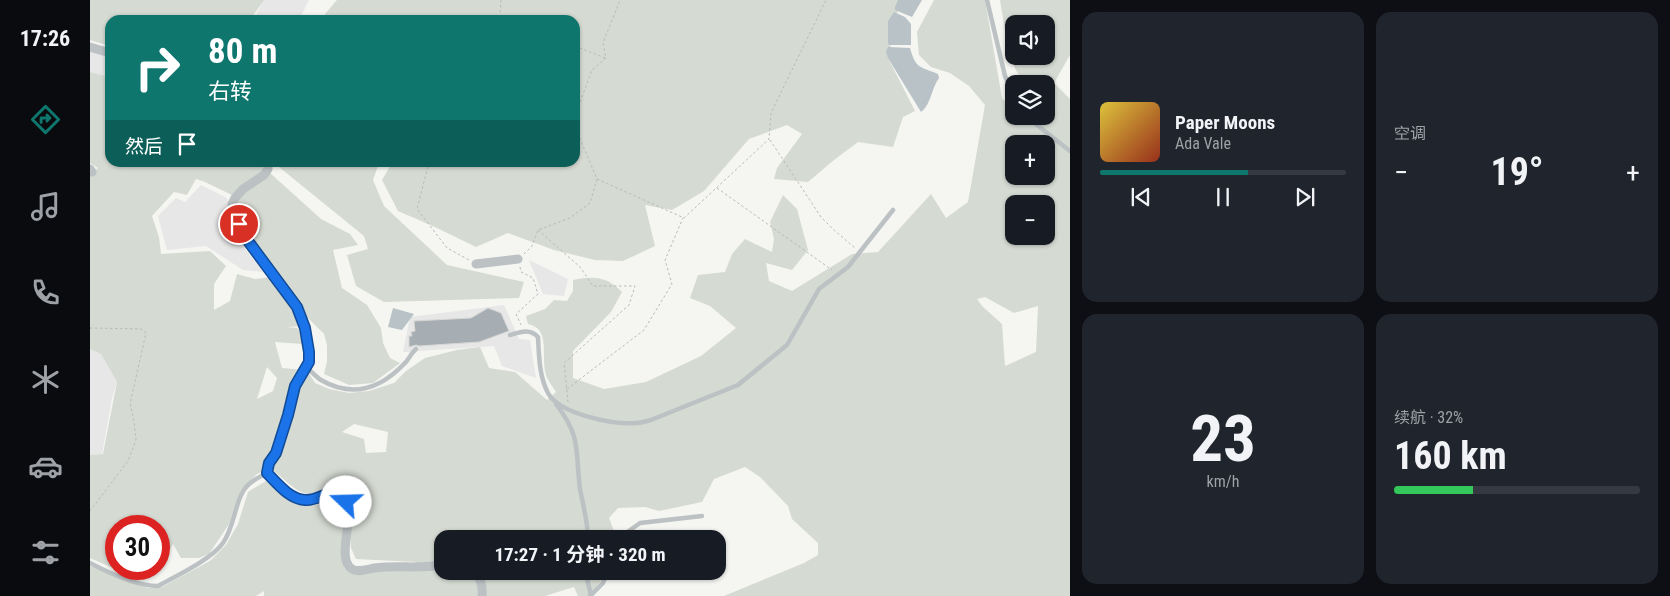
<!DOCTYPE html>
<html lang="zh">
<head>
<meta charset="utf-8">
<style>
  :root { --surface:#171b24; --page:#20242c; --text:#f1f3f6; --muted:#9ea1a6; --line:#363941; --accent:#0f766e }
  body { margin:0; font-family:"Roboto Condensed","Noto Sans SC",sans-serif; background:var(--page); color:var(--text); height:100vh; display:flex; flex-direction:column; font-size:19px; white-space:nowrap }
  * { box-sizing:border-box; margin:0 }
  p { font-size:16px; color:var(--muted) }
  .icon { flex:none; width:28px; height:28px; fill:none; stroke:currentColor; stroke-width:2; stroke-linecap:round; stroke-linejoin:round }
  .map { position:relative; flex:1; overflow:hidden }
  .sheet { display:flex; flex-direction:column; gap:12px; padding:12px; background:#0d0f14; width:600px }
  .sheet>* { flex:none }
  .guide { position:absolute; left:15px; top:15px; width:475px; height:152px; border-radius:15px; box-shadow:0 1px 4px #0004; background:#0f766e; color:#fff; overflow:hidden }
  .controls { position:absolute; left:915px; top:15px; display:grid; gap:10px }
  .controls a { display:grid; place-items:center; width:50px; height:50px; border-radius:10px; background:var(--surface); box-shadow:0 1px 4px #0004; font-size:25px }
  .speed { position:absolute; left:15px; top:515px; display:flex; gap:10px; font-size:25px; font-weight:700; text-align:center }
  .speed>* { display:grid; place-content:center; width:65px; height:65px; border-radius:50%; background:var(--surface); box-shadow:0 1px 4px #0004; line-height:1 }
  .speed .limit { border:8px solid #d22; background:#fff; color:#111 }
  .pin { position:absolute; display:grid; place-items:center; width:42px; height:42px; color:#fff; margin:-21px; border:2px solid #fff; border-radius:50%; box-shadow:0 1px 5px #0007 }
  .me { position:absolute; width:55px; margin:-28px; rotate:291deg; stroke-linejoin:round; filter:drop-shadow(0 0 4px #0008) }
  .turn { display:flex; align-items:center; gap:18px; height:105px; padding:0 20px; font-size:22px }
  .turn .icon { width:65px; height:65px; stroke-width:2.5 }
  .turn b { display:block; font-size:35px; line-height:42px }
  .then { display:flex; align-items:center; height:48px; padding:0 20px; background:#0003; gap:10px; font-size:19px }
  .big { font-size:38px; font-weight:700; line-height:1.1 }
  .sheet .widget { flex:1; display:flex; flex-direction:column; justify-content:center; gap:8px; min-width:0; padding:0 18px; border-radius:15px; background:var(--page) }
  .sheet .dial { align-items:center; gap:0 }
  .dial b { font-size:65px; line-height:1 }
  .song { display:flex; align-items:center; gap:15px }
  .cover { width:60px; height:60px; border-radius:8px; background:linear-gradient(135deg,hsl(50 70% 55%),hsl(10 70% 35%)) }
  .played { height:5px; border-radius:2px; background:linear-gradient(90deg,var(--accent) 60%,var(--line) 60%) }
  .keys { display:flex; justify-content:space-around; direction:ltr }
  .heat { display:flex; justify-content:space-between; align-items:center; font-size:28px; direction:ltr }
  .charge { height:8px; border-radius:4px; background:linear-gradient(90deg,#34c759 32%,var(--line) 0) }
  .sheet .tiles { flex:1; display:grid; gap:12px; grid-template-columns:repeat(2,1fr) }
  .trip { position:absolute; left:344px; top:530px; width:292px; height:50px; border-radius:15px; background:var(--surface); box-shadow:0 1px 4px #0004; font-weight:700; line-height:50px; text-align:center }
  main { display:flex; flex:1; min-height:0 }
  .tab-bar { display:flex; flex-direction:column; width:90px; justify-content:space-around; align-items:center; background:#090b0e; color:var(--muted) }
  .tab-bar .icon { width:35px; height:35px }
  .tab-bar .active { color:var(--accent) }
  .tab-bar b { font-size:22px; color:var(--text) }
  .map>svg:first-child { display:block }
  .built { fill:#e6e7e6 }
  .green { fill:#d5dad2; fill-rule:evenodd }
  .water { fill:#b8c2c7 }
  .building { fill:#a6aeb3; stroke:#d7d7d5 }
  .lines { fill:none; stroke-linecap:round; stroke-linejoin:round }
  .path { stroke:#b7babc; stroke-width:1; stroke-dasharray:2.5 2.5; stroke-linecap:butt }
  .service { stroke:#bcc1c4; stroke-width:4.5 }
  .minor { stroke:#bcc1c4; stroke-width:9 }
  .route-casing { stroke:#114b97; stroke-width:12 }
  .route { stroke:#1a73e8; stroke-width:9 }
</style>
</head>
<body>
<main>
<nav class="tab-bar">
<b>17:26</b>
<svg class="icon active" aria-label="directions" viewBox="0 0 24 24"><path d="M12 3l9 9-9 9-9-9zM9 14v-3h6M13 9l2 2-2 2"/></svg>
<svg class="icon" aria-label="music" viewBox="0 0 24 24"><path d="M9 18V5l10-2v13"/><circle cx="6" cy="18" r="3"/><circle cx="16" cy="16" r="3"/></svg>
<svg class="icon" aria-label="phone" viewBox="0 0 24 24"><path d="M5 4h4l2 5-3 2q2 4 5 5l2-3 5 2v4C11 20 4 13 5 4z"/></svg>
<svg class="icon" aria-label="climate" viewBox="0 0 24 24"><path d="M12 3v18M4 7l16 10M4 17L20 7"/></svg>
<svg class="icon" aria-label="car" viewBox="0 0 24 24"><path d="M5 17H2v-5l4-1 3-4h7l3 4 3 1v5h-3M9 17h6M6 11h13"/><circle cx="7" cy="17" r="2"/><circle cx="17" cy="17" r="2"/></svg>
<svg class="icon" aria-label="filters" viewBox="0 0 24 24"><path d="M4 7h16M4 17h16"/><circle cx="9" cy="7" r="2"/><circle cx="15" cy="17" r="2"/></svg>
</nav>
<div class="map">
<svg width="980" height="596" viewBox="0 0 980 596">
  <rect width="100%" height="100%" fill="#f5f5f2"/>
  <g class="built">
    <polygon points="173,0 219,0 209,20 164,20"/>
    <polygon points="0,48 20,55 20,77 0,72"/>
    <polygon points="111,185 137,198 147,238 173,272 153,270 116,246 77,250 68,216 86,198 95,202"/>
    <polygon points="439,260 478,279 474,296 453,294"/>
    <polygon points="414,305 429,339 440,340 446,378 412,366 404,346 313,352 320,317"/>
    <polygon points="0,349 11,354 27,382 22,398 12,454 0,455"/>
  </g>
  <g class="green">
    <polygon points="0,0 174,0 160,20 20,20 20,46 0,40"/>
    <polygon points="247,0 810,0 798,58 825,111 813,117 803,147 768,142 744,160 718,182 684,179 687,168 712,134 697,125 659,139 614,191 582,210 555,205 565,246 533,261 505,260 464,250 418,233 386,247 345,227 308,211 292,180 302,163 485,162 485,20 237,20 235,14"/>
    <path d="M844,0h51l17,98 12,13v5h5l3,4 3,-4h21v-32h-23l-14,-28 -9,-56h70v55l-16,28 16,16v497h-346l80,-33 14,-8v-12l-26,-24 -4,-13 -28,-29 -15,-10 -31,12 -12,23 -43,9 -14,-4 -27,1 -9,10 8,21h-175v32h163l-3,9 -14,16h-10l-4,-9 -29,9h-281v-5l-8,5h-166v-30l58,22 14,-1 48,-26 16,-16 12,-21 10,-32 18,-11c14,9 32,25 49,24 12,-1 13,-8 27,-4l2,66 6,5 64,-7 2,-3 -60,-3 -5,-11 -3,-51 -10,-7c-8,1 -19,5 -28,4 -16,-1 -27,-18 -41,-26l-12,6 -16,16 -12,34 -20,30 -10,4h-18l-8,-14 -8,14 -6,2v-34h-43v43h21l-13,4 -34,-15v-103l13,-1 14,-72 -16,-28 -11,-5v-174l8,-7 -8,-5v-91l20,5v85l149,1 62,56 29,15 8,11 -25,5 9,38 25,17 14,23 2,15 7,15 10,5 -27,20 -24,2 -25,-11 3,-13v-16l-3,-11 -23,-23 -20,-31 -35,-48 -13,-28 3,-7 -31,-15 -9,-3 -9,16 -13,-3 -22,24 7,21 2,17 49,-3 16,15 -12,18v26l16,-9 7,-27 18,5 18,-2 20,27 10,22 -16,1 10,1 7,7 -1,9 -28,-2 7,26 21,2 5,2 7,11 14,6 20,4 20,-2 25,-8 12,-12 19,-13 32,-8 23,-3 9,21 26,4 32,28 9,-8c-3,-5 -8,-11 -10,-17 -6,-18 6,-46 -18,-51l-2,-8 19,-7 9,-9 13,1 6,-10v-11c21,-4 33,-4 49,12l-11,20 -38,39v27l31,11 42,-7 55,-26 35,-28 -26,-22 -20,-8 8,-23 27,-3 7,-18 13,-15 27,13 2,-13 -4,-17 13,-27 14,14 11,41 -16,20 -26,-7 3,18 23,10 60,-37 26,-2 53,-58 15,24 22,-16 17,-97 -16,-19 -19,-13 -19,-6 -12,-12 -2,-23zM924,24h32v32h-32zM924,144h32v32h-32zM924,204h32v32h-32zM895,297l29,16 24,-7 -2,46 -31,14 -3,-42 -20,-18 -5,-7zM177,367l10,11 -4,13 -16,8zM264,424l34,8 -2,20 -20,1 -2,-14 -22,-7z"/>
    <polygon points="190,163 289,163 283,180 294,206 357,265 434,282 429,298 294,302 266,286 257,255 278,249 274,236 189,167"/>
  </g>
  <g class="water">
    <polygon points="808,0 832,0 822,17 805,10 805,7"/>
    <polygon points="804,12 815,17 821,24 821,45 799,45 798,43 798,21"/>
    <path d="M798,47l22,1c6,21 9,18 28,26l1,4c-8,11 -8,27 -18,34l-33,-54 -2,-6z"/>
    <polygon points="303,308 324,314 312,330 298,327"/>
  </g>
  <polygon class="building" points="398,308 411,313 419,331 389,342 329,346 326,345 319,347 319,336 322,336 321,332 325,331 324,321 381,318"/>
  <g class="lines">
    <g class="path">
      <polyline points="411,0 410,17 418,20"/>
      <polyline points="485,46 515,58"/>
      <polyline points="485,116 502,70 516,58 513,43 530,0"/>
      <polyline points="680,140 731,217 744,230 765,248"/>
      <polyline points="339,162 327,209 357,248 379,260"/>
      <polyline points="507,179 594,218 679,139 681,113 736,0"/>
      <polyline points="627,188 742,270"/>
      <polyline points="448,230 490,267 503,286 545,286 539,305 474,363 478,402"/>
      <polyline points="434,254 442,246 448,230 480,218 500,203 507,179 485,127"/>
      <polyline points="430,267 431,272 443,278 448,294 426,314 431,325"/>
      <polyline points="0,328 51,329 56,333 40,404 44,421 46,440 38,461 0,511"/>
      <polyline points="477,389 554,330 582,284 575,260 593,218"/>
    </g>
    <g class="service">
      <polyline points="897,0 915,76 924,97"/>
      <polyline points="937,116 942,121 980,151"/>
      <path d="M420,335c10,-3 20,-7 28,2 1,19 1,39 10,56 11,21 66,32 88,30 5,0 11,-2 15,-3l87,-35 49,-40 32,-56 29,-22 45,-57"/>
      <path d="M216,367c5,4 10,10 15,13 31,18 59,9 83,-16 5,-4 6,-10 12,-15"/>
      <path d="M466,404c26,34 19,46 24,85 3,16 8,33 8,50"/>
      <polyline points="532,539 536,533 550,523 612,516"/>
      <path d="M0,563c19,10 47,23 68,23 18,-10 54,-27 65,-43 12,-17 12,-44 24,-57 5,-6 13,-9 20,-13"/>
      <polyline points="495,571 501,595"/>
      <polyline points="500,596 513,583 518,571"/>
    </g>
    <g class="minor">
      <polyline points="0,47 20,53"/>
      <path d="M178,162v7l-4,6 -21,14 -8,9 -3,6 1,8 12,25 23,30 4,8 23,29 4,8 6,16 4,33 -14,25 -7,29 -12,38 -7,10 -2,10c10,10 21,24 36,27 12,2 26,-12 36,-6 23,12 -6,63 13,75 6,4 16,0 22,-1 23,-3 46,1 68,-3"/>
      <polyline points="0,169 2,172"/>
      <polyline points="386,264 428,259"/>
      <path d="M384,571c7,7 9,15 8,25"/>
    </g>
  </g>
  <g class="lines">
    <defs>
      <path id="route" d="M149,224l6,13 52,70 8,21 4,24v10l-14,24 -7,29 -12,38 -7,10 -2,10c10,10 22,26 38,27 16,2 30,-19 41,2"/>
    </defs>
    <use href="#route" class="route-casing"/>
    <use href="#route" class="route"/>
  </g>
</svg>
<div class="controls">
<a><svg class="icon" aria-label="sound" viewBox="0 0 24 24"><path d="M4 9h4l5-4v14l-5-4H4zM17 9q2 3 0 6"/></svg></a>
<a><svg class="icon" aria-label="layers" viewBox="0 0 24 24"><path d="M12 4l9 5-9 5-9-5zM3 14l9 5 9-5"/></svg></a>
<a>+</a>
<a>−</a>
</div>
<div class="speed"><div class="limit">30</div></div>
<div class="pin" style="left:149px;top:224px;background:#d93025"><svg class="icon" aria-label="arrive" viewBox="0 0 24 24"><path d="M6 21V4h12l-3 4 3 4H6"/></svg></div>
<svg class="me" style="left:256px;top:502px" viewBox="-20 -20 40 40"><circle r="19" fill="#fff"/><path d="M0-13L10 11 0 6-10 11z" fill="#1a73e8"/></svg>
<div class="trip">17:27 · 1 分钟 · 320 m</div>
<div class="guide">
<div class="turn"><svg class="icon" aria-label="right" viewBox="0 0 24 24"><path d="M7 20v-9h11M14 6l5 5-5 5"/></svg><div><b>80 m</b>右转</div></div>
<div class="then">然后<svg class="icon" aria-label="arrive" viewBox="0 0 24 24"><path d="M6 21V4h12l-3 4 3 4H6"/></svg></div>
</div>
</div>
<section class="sheet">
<div class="tiles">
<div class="widget">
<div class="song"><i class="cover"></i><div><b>Paper Moons</b><p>Ada Vale</p></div></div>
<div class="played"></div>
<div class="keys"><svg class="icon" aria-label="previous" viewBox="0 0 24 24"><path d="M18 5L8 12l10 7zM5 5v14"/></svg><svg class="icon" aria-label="pause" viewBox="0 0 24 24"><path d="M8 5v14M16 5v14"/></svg><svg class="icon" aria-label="next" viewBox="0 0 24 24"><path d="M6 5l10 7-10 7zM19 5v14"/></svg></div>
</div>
<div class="widget"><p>空调</p>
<div class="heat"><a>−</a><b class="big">19°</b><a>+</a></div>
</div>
<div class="widget dial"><b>23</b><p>km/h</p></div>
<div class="widget"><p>续航 · 32%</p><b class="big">160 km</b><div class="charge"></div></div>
</div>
</section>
</main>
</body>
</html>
